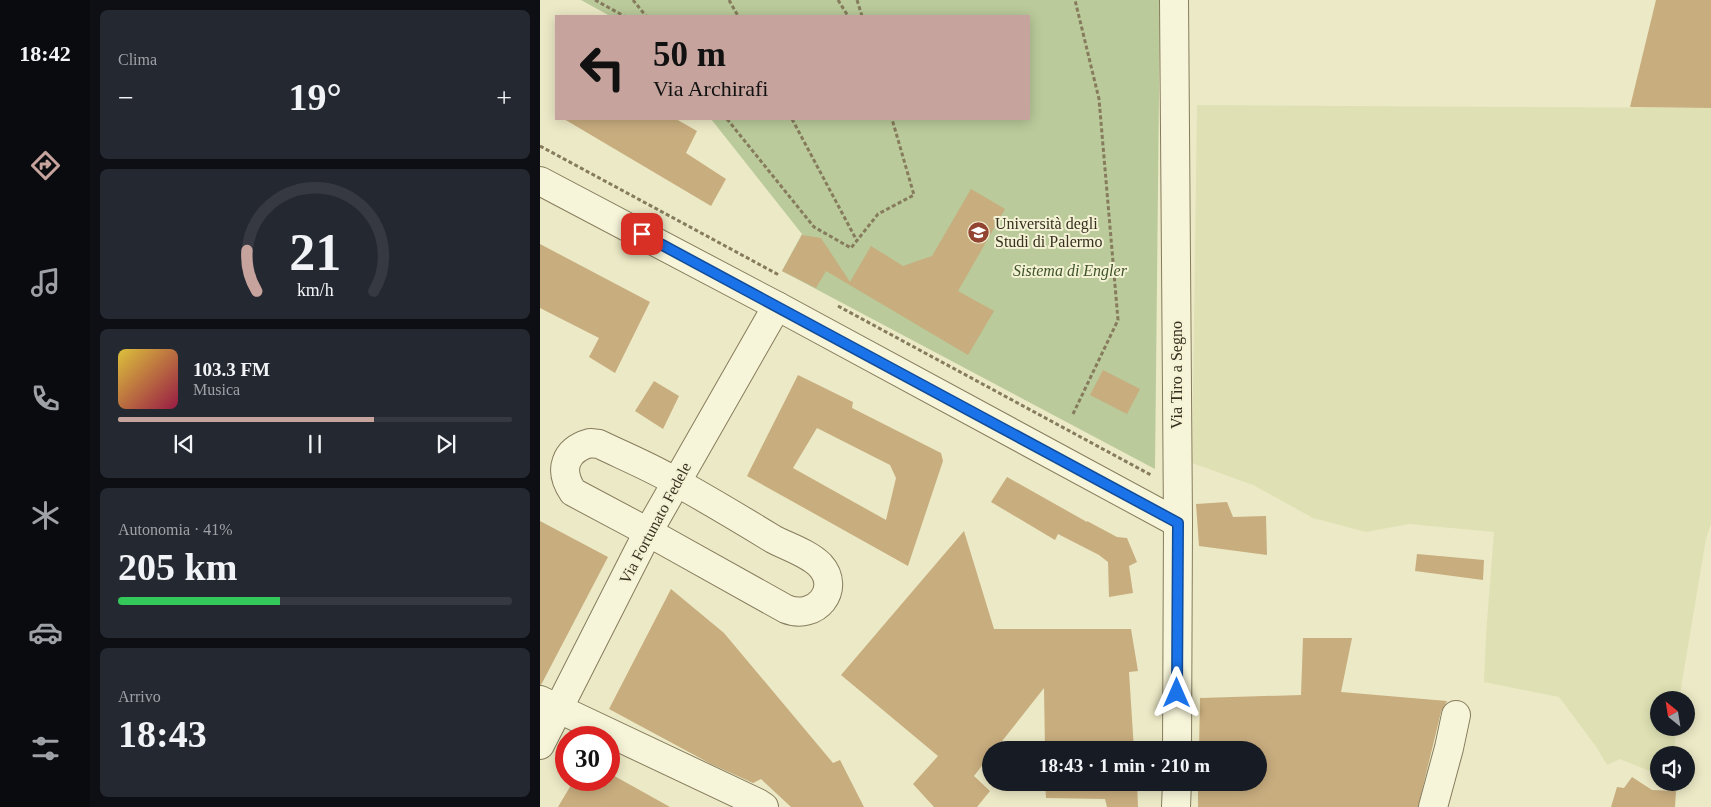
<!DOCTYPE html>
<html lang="it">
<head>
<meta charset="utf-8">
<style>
  :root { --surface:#171b24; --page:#242831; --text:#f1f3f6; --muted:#9ea1a6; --line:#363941; --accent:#c6a49d }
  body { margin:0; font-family:"Times New Roman",serif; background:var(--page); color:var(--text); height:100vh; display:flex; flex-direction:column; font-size:19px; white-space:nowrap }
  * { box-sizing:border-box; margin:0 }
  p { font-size:16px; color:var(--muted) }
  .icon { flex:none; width:28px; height:28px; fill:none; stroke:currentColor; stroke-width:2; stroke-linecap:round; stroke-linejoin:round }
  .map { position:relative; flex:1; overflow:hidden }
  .side { display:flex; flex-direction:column; gap:10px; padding:10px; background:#0d0f14; width:450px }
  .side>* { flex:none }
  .guide { position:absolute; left:15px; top:15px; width:475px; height:105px; border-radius:0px; box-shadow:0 2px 12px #0003; background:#c6a49d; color:#111; overflow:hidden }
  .needle { width:32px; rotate:330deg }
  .buttons { position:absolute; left:1110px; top:691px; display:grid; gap:10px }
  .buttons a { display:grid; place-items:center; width:45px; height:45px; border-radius:50%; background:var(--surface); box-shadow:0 2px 12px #0003; font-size:25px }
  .speed { position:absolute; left:15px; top:726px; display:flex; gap:10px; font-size:25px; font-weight:700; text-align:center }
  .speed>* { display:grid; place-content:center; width:65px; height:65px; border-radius:50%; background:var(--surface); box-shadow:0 2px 12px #0003; line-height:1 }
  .speed .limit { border:8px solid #d22; background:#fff; color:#111 }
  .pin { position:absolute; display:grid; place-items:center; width:42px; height:42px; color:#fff; margin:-21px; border-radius:10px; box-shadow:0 2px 8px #0006 }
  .me { position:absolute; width:55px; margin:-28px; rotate:0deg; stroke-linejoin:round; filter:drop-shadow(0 0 4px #0008) }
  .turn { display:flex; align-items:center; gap:18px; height:105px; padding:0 15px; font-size:22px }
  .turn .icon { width:65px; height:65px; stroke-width:2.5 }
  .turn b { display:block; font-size:35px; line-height:42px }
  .big { font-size:38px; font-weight:700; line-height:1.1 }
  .side .widget { flex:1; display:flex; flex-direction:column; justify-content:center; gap:8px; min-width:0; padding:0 18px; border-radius:8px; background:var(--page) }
  .side .dial { align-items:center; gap:0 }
  .dial svg { height:130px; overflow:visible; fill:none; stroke:var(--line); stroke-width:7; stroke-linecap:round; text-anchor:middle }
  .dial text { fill:var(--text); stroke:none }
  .song { display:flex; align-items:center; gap:15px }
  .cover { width:60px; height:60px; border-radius:8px; background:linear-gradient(135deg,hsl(50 70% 55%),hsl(340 70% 35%)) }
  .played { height:5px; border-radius:2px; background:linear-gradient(90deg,var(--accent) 65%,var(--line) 65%) }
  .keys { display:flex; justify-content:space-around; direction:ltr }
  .heat { display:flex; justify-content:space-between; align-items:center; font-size:28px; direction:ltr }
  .charge { height:8px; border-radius:4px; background:linear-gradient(90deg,#34c759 41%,var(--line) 0) }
  .trip { position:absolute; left:442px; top:741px; width:285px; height:50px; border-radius:25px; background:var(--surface); box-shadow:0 2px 12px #0003; font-weight:700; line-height:50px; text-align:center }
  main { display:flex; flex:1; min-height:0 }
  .menu { display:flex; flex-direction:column; width:90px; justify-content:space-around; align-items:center; background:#090b0e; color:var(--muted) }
  .menu .icon { width:35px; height:35px }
  .menu .selected { color:var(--accent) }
  .menu b { font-size:22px; color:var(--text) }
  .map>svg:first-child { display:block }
  .farmland { fill:#dfe1b4 }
  .green { fill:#baca9a }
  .building { fill:#c8ad7e; fill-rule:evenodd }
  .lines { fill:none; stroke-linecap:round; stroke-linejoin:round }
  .minor-casing { stroke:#867c5d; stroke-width:30 }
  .path { stroke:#867c5d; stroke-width:3; stroke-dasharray:4 2.5; stroke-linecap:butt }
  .minor { stroke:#f7f5d9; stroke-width:28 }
  .route-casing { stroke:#114b97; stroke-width:12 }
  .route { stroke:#1a73e8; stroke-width:9 }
  .labels { text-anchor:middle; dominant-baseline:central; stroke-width:4; stroke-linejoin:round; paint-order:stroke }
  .poi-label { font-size:16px; fill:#373020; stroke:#f4f2d5; text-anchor:start }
  .park-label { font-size:16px; font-style:italic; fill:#3e5327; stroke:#f4f2d5 }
  .street-label { font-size:16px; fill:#373020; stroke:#f4f2d5 }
</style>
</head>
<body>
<main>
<nav class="menu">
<b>18:42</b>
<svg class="icon selected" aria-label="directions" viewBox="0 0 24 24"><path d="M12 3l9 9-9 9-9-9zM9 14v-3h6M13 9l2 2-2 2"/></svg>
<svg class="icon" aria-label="music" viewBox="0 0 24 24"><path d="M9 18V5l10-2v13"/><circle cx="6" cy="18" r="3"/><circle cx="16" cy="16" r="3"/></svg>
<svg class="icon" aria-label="phone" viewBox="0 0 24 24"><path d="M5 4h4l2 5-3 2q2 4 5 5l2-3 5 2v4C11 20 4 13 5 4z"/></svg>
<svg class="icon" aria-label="climate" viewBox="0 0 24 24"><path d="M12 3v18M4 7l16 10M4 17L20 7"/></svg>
<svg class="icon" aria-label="car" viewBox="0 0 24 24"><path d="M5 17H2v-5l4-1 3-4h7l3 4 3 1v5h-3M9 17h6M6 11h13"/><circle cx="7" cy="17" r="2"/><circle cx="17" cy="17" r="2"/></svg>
<svg class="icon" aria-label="filters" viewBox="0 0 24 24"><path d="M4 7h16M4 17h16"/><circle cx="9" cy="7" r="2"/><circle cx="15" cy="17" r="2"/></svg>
</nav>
<section class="side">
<div class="widget"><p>Clima</p>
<div class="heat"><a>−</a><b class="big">19°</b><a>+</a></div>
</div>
<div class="widget dial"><svg viewBox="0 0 100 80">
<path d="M14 69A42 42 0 1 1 86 69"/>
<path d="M14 69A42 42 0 0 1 8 44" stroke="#c6a49d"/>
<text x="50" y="56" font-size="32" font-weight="700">21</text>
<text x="50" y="72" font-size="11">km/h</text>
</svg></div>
<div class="widget">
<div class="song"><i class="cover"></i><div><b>103.3 FM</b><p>Musica</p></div></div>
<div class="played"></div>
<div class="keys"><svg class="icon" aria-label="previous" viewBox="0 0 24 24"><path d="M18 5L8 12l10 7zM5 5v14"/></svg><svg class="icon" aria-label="pause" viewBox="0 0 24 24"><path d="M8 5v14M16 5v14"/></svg><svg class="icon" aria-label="next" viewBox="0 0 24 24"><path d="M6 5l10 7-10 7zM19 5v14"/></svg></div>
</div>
<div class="widget"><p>Autonomia · 41%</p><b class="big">205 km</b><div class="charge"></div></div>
<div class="widget"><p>Arrivo</p><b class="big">18:43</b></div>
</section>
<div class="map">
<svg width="1171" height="807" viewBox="0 0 1171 807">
  <rect width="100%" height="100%" fill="#ece9c6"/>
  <polygon class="farmland" points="657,105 1171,108 1171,524 1166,539 1139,700 1119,700 1119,728 1136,728 1134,755 1119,755 1119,775 1080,759 1067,765 1057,748 1019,697 944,682 946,634 954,532 869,524 826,532 773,518 713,485 652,463"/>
  <polygon class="green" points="41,0 620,0 615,469 242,271 262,234 171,119 489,119 489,16 70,16"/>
  <g class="building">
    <polygon points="1116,0 1171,0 1171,108 1090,107"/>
    <polygon points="24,119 136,119 157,131 146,153 186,179 171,206"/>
    <polygon points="431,189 465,209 418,291 454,311 428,355 286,271 276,288 242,271 262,235 281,238 310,282 331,246 363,266 392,256"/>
    <polygon points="0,244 110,302 75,373 49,357 59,338 0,308"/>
    <polygon points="563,370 600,389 587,414 550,395"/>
    <path d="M258,375l55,27 -1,6 89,45 2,8 -35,105 -161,-90zM277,428l73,37 6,13 -10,42 -93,-52z"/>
    <polygon points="114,381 139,396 123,429 95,411"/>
    <polygon points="467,477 547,522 547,521 577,537 587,538 597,562 589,566 593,593 569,597 568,562 559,555 518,534 515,540 451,502"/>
    <polygon points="687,502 693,517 726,516 727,555 659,546 656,504"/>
    <polygon points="0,521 68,557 1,685 0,685"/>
    <polygon points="424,531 454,629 591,629 598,671 589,672 594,750 505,750 504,688 455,750 451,750 451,754 434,776 450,791 437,807 394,807 373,784 398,756 301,675"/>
    <polygon points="877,554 944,560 943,580 875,571"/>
    <polygon points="131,589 184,633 293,763 300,760 324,807 251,807 221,779 213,783 171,764 69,709"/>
    <polygon points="763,638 812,638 801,692 907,701 901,712 878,807 658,807 658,782 719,782 719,750 659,750 660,698 761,695"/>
    <polygon points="69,773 130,807 18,807 34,780 69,780"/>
    <polygon points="1092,777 1112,790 1136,791 1135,807 1071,807 1077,787 1084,788"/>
    <polygon points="505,782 597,782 598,807 567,807 565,799 506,798"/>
  </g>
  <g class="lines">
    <defs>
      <g id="minor">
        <polyline points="634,0 638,523 637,750"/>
        <polyline points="0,181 237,306 638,523"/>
        <path d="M50,443l9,1c27,13 54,24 79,39 32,18 64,37 95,56 15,8 35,14 47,26 22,24 -4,56 -34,44l-138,-77 -75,-40c-15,-22 -8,-42 17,-49z"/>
        <polyline points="0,700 218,803 224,807"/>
        <polyline points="0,745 108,532 237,306"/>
        <polyline points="636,807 637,782"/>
        <polyline points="893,807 909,748 916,715"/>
      </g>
    </defs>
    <use href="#minor" class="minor-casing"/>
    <g class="path">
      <polyline points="55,0 84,16"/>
      <polyline points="93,0 106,16"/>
      <polyline points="189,0 198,16"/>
      <polyline points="298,0 308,16"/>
      <polyline points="317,0 322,16"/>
      <polyline points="187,119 274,227 311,248 338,214 374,195 352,119"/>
      <polyline points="252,119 317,241"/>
      <polyline points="0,146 239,275"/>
      <polyline points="298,306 611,475"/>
      <polyline points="533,414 578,320 559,99 535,0"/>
    </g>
    <use href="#minor" class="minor"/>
  </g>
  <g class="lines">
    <defs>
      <polyline id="route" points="102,234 638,523 637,693"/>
    </defs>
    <use href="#route" class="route-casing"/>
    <use href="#route" class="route"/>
  </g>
  <defs>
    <symbol id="university-disc" viewBox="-11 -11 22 22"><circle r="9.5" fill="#924430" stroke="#f4f2d5"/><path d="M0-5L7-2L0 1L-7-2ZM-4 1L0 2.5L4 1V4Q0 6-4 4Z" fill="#fff"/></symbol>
  </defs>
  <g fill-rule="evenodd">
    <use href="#university-disc" x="426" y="220" width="25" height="25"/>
  </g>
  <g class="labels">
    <g class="poi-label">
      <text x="455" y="223">Università degli<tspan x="455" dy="18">Studi di Palermo</tspan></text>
    </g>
    <g class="park-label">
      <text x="530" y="270">Sistema di Engler</text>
    </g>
    <g class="street-label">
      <text transform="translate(636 375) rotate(-90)">Via Tiro a Segno</text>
      <text transform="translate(115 523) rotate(-62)">Via Fortunato Fedele</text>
    </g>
  </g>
</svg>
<div class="buttons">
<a><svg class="needle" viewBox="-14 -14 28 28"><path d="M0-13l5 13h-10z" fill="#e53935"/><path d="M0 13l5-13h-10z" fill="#9ea1a6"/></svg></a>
<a><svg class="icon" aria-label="sound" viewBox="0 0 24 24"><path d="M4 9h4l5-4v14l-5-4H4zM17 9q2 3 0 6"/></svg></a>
</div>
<div class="speed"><div class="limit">30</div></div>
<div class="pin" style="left:102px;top:234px;background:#d93025"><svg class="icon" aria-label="arrive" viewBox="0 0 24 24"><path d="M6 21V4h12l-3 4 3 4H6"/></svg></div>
<svg class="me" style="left:637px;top:693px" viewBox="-20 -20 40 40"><path d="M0-17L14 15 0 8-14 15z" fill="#1a73e8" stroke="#fff" stroke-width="4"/></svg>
<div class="trip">18:43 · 1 min · 210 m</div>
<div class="guide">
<div class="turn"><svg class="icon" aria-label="left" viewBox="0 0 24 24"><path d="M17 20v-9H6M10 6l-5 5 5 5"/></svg><div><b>50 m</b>Via Archirafi</div></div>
</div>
</div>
</main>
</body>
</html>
